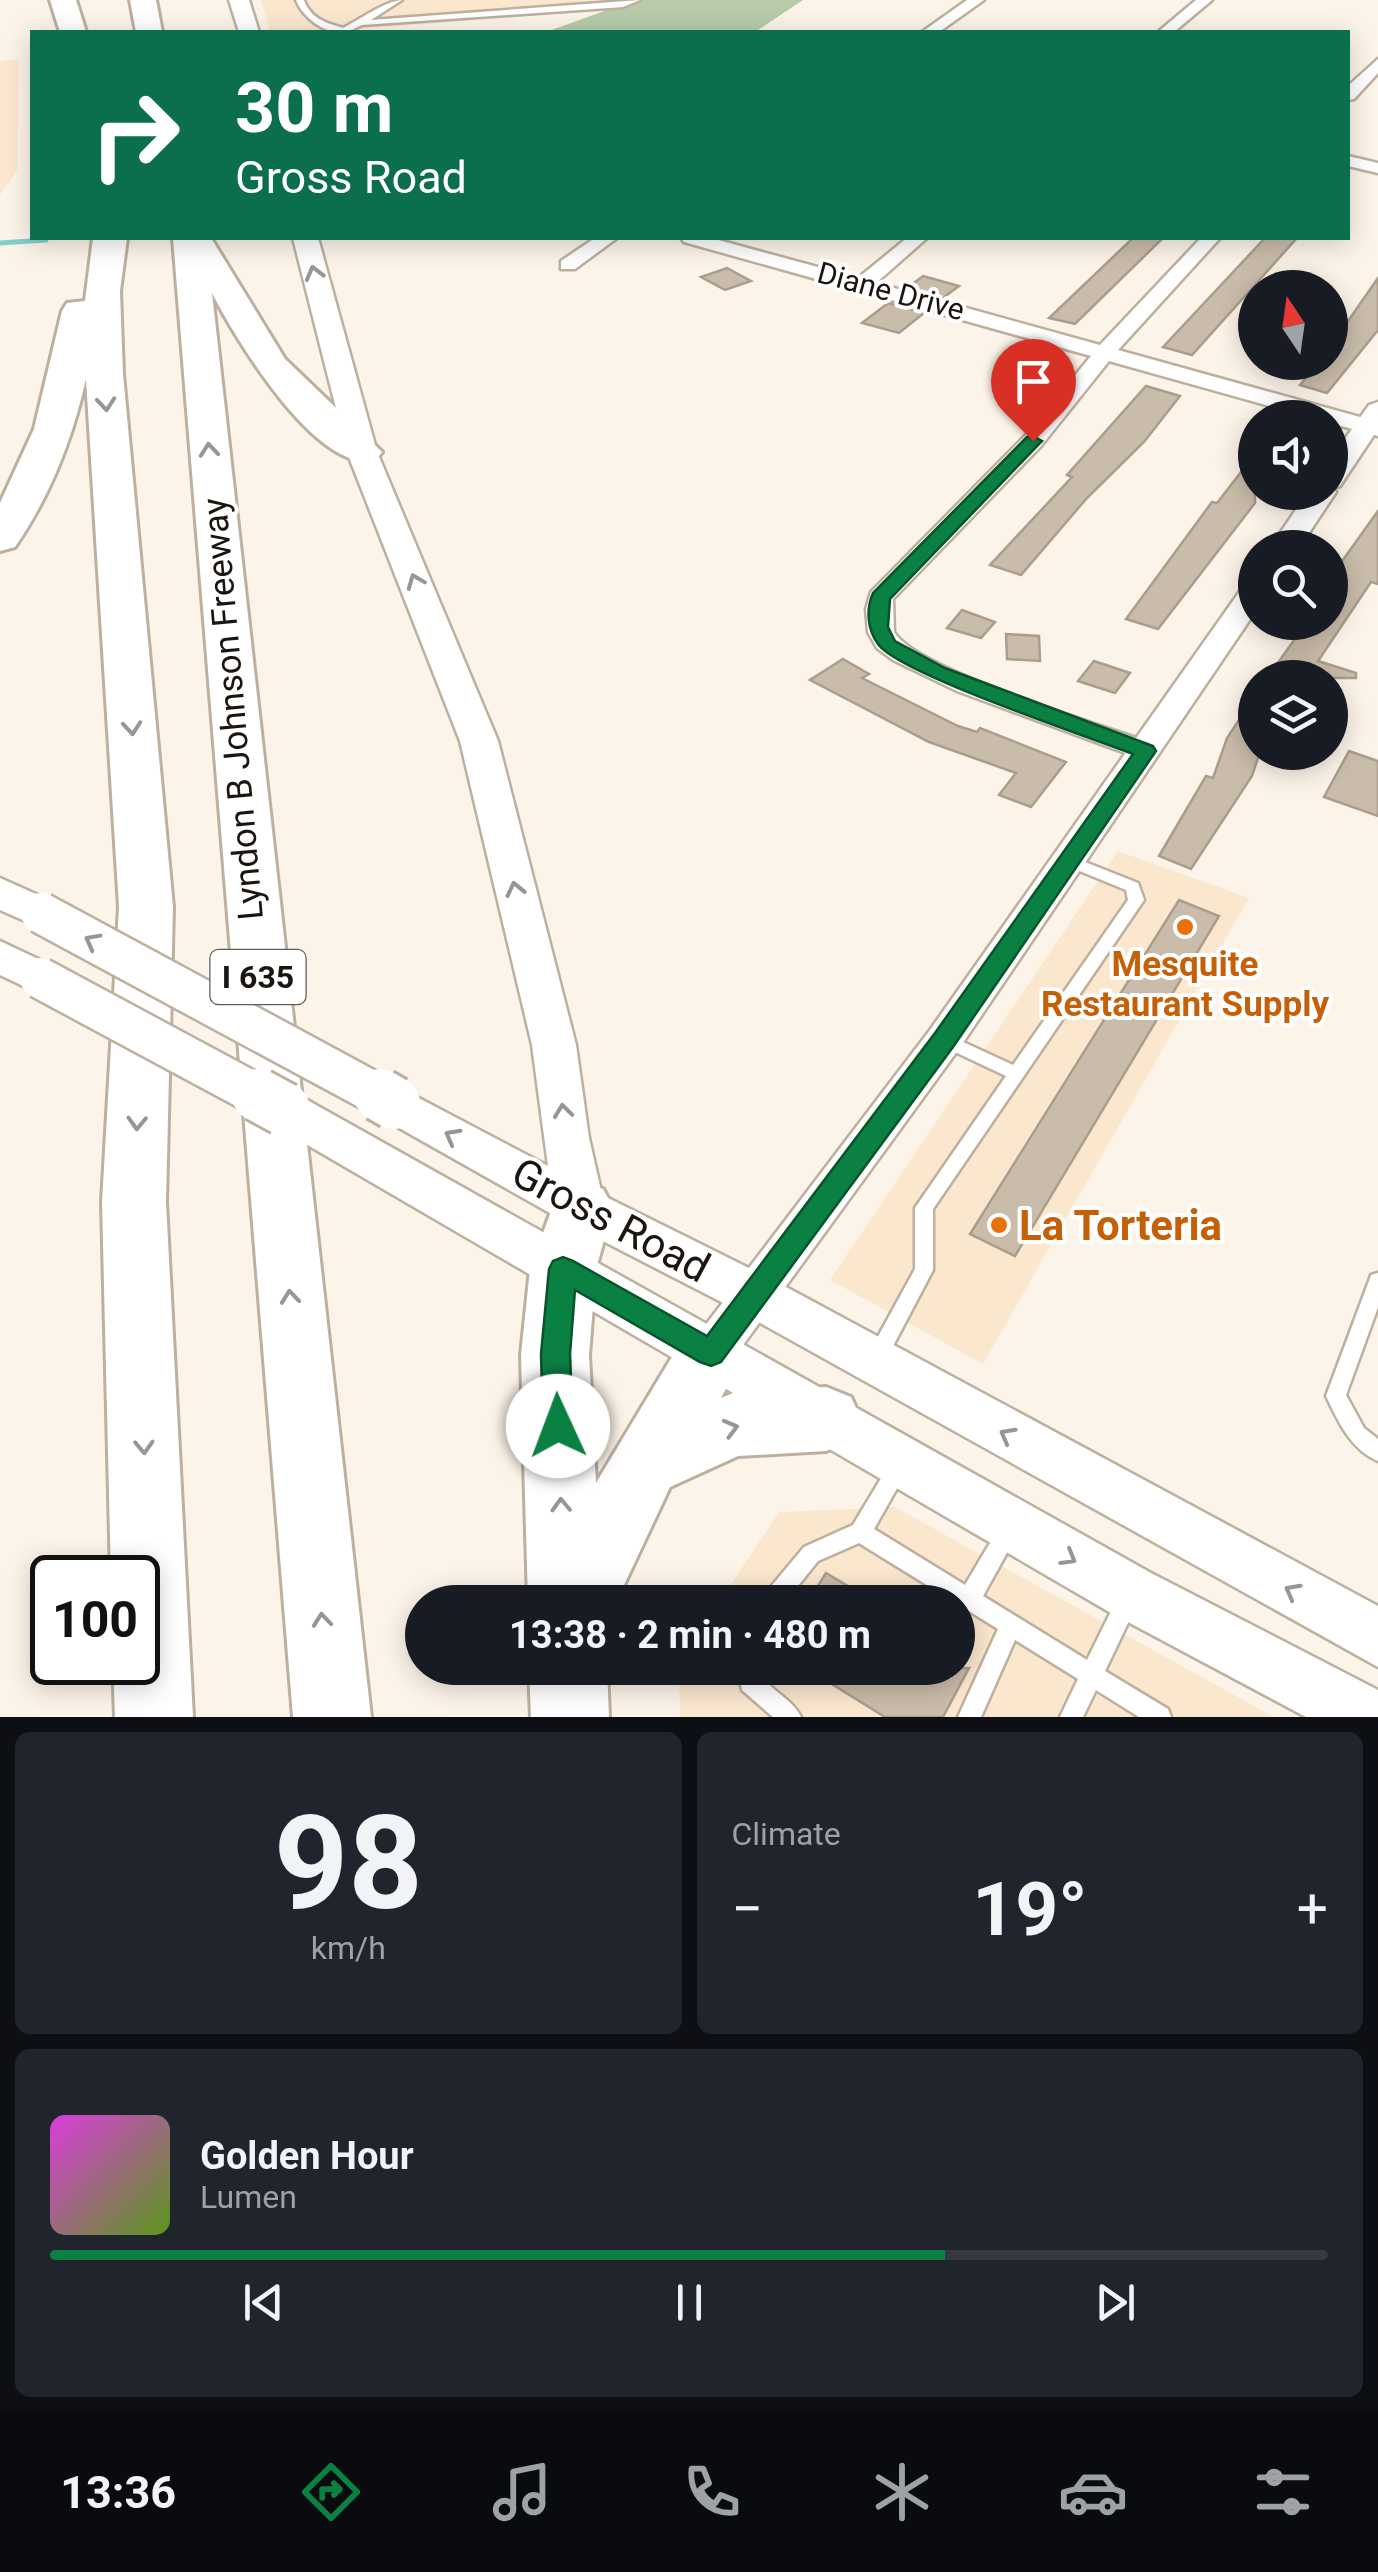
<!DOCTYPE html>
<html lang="en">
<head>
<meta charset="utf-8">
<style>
  :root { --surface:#171b24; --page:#20242c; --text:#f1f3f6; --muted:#9ea1a6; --line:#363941; --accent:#0b8043 }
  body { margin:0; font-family:Roboto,sans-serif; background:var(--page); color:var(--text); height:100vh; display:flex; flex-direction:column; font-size:38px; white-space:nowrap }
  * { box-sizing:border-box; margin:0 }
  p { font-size:32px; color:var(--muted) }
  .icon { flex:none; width:55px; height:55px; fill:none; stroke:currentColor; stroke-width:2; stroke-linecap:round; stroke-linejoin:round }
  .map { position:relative; height:1717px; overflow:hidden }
  .details { display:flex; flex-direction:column; gap:15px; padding:15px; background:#0d0f14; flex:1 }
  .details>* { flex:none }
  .hud { position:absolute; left:30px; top:30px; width:1320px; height:210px; border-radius:0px; box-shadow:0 5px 25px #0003; background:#0b6e4f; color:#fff; overflow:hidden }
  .needle { width:65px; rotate:347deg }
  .buttons { position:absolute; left:1238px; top:270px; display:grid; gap:20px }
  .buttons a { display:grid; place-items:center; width:110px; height:110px; border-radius:50%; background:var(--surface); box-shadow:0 5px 25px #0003; font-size:50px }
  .speed { position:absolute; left:30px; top:1555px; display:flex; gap:20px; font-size:50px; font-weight:700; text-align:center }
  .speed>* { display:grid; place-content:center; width:130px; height:130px; border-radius:50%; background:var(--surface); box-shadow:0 5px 25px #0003; line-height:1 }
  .speed .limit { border:5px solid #111; border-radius:15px; background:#fff; color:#111 }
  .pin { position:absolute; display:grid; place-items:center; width:85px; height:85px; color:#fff; margin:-102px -42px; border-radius:50% 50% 50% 0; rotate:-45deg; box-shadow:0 0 10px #0007 }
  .pin .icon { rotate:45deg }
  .me { position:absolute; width:110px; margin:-55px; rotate:358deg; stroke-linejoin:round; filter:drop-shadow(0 0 8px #0008) }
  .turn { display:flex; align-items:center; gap:35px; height:210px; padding:0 40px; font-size:45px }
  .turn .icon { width:130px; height:130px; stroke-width:2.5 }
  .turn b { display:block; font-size:70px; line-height:85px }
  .big { font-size:75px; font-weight:700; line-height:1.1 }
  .details .card { flex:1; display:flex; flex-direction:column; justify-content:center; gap:15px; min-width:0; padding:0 35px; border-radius:15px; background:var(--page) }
  .details .dial { align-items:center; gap:0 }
  .dial b { font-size:130px; line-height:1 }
  .song { display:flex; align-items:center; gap:30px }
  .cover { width:120px; height:120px; border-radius:15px; background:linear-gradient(135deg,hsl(300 70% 55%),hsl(90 70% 35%)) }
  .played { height:10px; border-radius:5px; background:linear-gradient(90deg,var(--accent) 70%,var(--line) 70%) }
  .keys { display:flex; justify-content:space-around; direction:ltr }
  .heat { display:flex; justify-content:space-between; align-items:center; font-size:55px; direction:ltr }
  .details .tiles { flex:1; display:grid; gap:15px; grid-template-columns:1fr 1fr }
  .card:last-child { grid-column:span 2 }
  .trip { position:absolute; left:405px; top:1585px; width:570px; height:100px; border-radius:50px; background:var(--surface); box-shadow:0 5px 25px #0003; font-weight:700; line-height:100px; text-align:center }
  .menu { display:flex; height:160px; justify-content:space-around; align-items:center; background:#090b0e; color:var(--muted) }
  .menu .icon { width:70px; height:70px }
  .menu .active { color:var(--accent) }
  .menu b { font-size:45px; color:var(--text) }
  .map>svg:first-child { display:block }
  .built { fill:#fbe7ce }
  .green { fill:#b7cbaa }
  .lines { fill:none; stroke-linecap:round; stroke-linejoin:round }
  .stream { stroke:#82cfce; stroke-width:5 }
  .building { fill:#cabcaa; stroke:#ab9d8c; stroke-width:2.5 }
  .service-casing { stroke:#beb09e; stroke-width:5 }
  .minor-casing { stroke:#beb09e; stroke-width:5 }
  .tertiary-casing { stroke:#beb09e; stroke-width:5 }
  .secondary-casing { stroke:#beb09e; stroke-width:5 }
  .motorway-casing { stroke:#beb09e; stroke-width:6 }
  .service { fill:#fff; fill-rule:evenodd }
  .minor { fill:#fff; fill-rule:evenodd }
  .tertiary { fill:#fff; fill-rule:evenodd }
  .secondary { fill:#fff; fill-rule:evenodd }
  .motorway { fill:#fff; fill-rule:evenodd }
  .secondary-bridge-far1-casing { stroke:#beb09e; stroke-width:45; stroke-linecap:butt }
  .secondary-bridge-casing { stroke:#beb09e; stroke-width:58; stroke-linecap:butt }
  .secondary-bridge-far1 { stroke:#fff; stroke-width:40 }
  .secondary-bridge { stroke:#fff; stroke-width:52 }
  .oneway { stroke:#989693 }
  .route { fill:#0b8043; stroke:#07532c; stroke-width:2.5 }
  .food-dot { fill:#e8710a; stroke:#fff; stroke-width:4 }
  .labels { text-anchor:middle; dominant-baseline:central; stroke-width:8; stroke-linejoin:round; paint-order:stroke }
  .far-street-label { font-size:30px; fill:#1a150f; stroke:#fff }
  .shield { fill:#fff; stroke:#5f5b57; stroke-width:2.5 }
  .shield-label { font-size:32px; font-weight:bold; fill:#1a150f }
  .street-label { font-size:35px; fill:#1a150f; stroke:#fff }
  .food-label { font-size:35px; font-weight:bold; fill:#c56008; stroke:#fff }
  .near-street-label { font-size:42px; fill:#1a150f; stroke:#fff }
  .near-food-label { font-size:42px; font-weight:bold; fill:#c56008; stroke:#fff; text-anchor:start }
</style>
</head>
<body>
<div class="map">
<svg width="1378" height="1717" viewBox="0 0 1378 1717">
  <rect width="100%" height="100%" fill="#fdf4e9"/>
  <g class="built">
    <polygon points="261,0 616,0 593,11 323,32 270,32"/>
    <polygon points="19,59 17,171 0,195 0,61"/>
    <polygon points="1118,851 1249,898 983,1364 830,1280"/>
    <polygon points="895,1507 1274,1717 680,1717 679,1668 958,1668 958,1602 719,1602 779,1512"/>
  </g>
  <polygon class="green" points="635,0 803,0 755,32 546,32"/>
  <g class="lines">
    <polyline class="stream" points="0,243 46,240"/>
  </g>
  <g class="building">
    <polygon points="1133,238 1163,238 1075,324 1049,318"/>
    <polygon points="1265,238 1297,238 1192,355 1163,347"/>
    <polygon points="727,268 751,281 725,290 701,277"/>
    <polygon points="923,276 959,286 943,298 907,288"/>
    <polygon points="1378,278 1378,330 1327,393 1300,385 1319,362 1330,362 1330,347"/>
    <polygon points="888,303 924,313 899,333 862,323"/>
    <polygon points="1146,386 1180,396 1144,442 1087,498 1021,575 990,565 1072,477 1067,475"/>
    <polygon points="1255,454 1255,503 1158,629 1126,619 1212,502 1217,503"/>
    <polygon points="1378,511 1378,584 1371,582 1318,661 1356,673 1356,678 1267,678 1307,622 1330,622 1330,578"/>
    <polygon points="962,610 995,622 981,638 947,628"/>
    <polygon points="1006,634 1039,636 1040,661 1007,659"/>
    <polygon points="843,659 869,674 862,678 958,726 977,732 980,728 1066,762 1031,807 999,795 1016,773 929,742 810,680"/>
    <polygon points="1094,661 1130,673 1115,693 1078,681"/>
    <polygon points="1255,696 1255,752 1260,752 1252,776 1191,869 1159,856 1206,776 1213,778 1227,738"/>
    <polygon points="1349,751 1378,761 1378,816 1324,797"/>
    <polygon points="1179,900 1219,916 1015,1256 970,1234"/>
    <polygon points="826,1573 875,1602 808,1602"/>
    <polygon points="806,1668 969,1668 943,1717 885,1717"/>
  </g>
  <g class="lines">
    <defs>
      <g id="service">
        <path d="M296,0h8c6,18 22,23 39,28 16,-8 42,-27 59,-28l-31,20 269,-20 -17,7 -261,18c-2,1 -15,7 -17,7 -19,3 -42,-14 -49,-32z"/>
        <polygon points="1070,856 1138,883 1144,900 933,1209 933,1270 883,1365 876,1368 869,1365 866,1359 869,1353 915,1269 915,1208 1006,1076 938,1044 936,1040 938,1036 950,1036 1013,1065 1128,900 1126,890 1065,865 1062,861"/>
        <path d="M1378,1273v34l-32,88 18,33 14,11v22c-27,-11 -40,-40 -52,-65l43,-115 2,-6z"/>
        <polygon points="899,1458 906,1460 909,1467 874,1529 965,1585 1000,1526 1007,1523 1014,1526 1017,1533 1014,1540 983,1596 1087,1660 1119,1595 1127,1591 1135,1595 1138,1602 1105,1671 1168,1709 1171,1717 1139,1717 1096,1690 1083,1717 1060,1717 1078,1679 1015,1640 981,1717 958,1717 998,1629 859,1543 818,1561 785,1602 761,1602 764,1595 804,1547 853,1525 892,1460"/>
        <path d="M737,1668h22c5,21 33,29 42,49h-28l-31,-27z"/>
      </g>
      <g id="minor">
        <polygon points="967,0 984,0 939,32 922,32"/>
        <polygon points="1196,0 1212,0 1174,32 1158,32"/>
        <polygon points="1378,59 1378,73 1354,99 1348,100 1348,86"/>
        <polygon points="1348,156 1378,163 1378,173 1348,166"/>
        <polygon points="595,238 617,238 575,269 561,269 561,261"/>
        <path d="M681,238h30l147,40 49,-40h20l-51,45 224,62 101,-107h19l-102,112 260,72v14l-48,-13v-5h-18l-203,-57 -68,85 -148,153 1,33c23,39 212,94 262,113l4,6 -4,6h-20l-179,-66 -64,-31 -16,-12 -9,-16 -2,-23 5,-17 154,-156 66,-80 -407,-114z"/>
      </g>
      <g id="tertiary">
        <polygon points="1378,402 1378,429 1340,486 1333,488 1336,492 1299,548 1270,548 1308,492 1330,492 1330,460 1369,405"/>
        <polygon points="1255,581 1255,612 958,1050 727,1367 711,1373 695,1367 688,1353 695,1339 930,1030 1245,584"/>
      </g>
      <g id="secondary">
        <polygon points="229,0 249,0 259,32 239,32"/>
        <polygon points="293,238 318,238 377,452 498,741 576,1045 589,1138 602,1195 773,1280 1378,1606 1378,1667 737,1310 564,1221 378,1116 371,1103 378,1090 394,1085 548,1166 532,1045 460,741 347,452"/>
        <polygon points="0,878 56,903 62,913 56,923 41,928 0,910"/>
        <polygon points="0,941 55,967 61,978 55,989 40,994 0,975"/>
        <polygon points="284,1091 300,1096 1151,1573 1378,1690 1378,1717 1306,1717 1111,1613 268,1122 261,1109 268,1096"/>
      </g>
      <g id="motorway">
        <polygon points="50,0 76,0 86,32 60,32"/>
        <polygon points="130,0 156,0 162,32 136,32"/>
        <path d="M93,238h34l-7,53 3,83 50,533 -7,295 27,515h-78l-2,-55h25v-84h-27l-9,-376 17,-295 -33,-528c-14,61 -36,117 -71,168l-15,4v-48l34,-74 28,-118 5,-8 18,-2z"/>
        <path d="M173,238h38l74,121 97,93 -6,8c-59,15 -140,-121 -164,-167l159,1424h-78z"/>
        <polygon points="581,1181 603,1189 613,1207 596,1269 589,1355 596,1483 687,1332 711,1323 735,1332 745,1353 721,1398 733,1393 826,1387 851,1397 861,1419 851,1441 826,1451 738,1456 670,1487 616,1602 528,1602 521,1355 530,1269 559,1189"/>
        <polygon points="529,1668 607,1668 609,1717 531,1717"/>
      </g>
    </defs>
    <use href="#service" class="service-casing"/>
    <use href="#minor" class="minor-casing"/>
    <use href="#tertiary" class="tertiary-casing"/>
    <use href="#secondary" class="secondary-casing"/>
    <use href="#motorway" class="motorway-casing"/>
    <use href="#service" class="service"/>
    <use href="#minor" class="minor"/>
    <use href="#tertiary" class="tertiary"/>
    <use href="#secondary" class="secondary"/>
    <use href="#motorway" class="motorway"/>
    <defs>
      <g id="secondary-bridge-far1">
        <polyline points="41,913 384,1098"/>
        <polyline points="40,978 263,1098"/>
      </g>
      <g id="secondary-bridge">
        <polyline points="258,1095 284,1109"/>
        <polyline points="380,1095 394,1103"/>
      </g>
    </defs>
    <use href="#secondary-bridge-far1" class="secondary-bridge-far1-casing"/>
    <use href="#secondary-bridge" class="secondary-bridge-casing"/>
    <use href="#secondary-bridge-far1" class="secondary-bridge-far1"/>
    <use href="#secondary-bridge" class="secondary-bridge"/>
  </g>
  <defs><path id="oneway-chevron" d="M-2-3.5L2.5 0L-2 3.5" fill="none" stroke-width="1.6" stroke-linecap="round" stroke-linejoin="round" transform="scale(2.5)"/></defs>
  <g class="oneway">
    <use href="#oneway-chevron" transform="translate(314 273) rotate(-105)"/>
    <use href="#oneway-chevron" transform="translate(106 404) rotate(85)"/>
    <use href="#oneway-chevron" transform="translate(209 450) rotate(-95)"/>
    <use href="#oneway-chevron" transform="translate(415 581) rotate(-112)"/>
    <use href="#oneway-chevron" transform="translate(132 728) rotate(85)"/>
    <use href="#oneway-chevron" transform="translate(515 889) rotate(-103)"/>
    <use href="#oneway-chevron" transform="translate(92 941) rotate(-152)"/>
    <use href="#oneway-chevron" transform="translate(563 1111) rotate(-97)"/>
    <use href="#oneway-chevron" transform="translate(137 1123) rotate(92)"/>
    <use href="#oneway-chevron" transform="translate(452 1136) rotate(-151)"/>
    <use href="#oneway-chevron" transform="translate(290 1297) rotate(-96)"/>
    <use href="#oneway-chevron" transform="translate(731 1428) rotate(-15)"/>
    <use href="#oneway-chevron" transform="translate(1007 1435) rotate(-151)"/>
    <use href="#oneway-chevron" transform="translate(144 1447) rotate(88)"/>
    <use href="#oneway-chevron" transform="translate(561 1505) rotate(-92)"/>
    <use href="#oneway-chevron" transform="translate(1069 1558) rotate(30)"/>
    <use href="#oneway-chevron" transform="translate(1292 1591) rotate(-151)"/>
    <use href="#oneway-chevron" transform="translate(322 1620) rotate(-96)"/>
  </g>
  <path class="route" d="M1033,436l9,5 -3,3 -149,155 -2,28 7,14 50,27 208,78 3,5 -203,296 -232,315 -10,4 -11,-4 -125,-72 -5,64 3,72 -4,9 -11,4 -11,-4 -4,-9 -2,-72 8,-85 4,-8 10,-4 10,4 134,75 228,-303 198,-279c-44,-17 -235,-81 -255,-110 -11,-15 -12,-35 -5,-51l154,-156z"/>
  <g class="food-dot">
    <circle cx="1185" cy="927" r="10"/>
    <circle cx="999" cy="1225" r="10"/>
  </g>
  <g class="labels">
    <g class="far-street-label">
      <text transform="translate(891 291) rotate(15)">Diane Drive</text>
    </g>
    <rect class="shield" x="210.5" y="950" width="95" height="54" rx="8"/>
    <g class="shield-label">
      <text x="258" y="977">I 635</text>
    </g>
    <g class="street-label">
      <text transform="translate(233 709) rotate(-95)">Lyndon B Johnson Freeway</text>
    </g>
    <g class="food-label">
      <text x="1185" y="964">Mesquite<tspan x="1185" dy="40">Restaurant Supply</tspan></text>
    </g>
    <g class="near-street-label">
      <text transform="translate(611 1220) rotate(28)">Gross Road</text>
    </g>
    <g class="near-food-label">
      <text x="1019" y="1225">La Torteria</text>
    </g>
  </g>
</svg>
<div class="buttons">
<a><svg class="needle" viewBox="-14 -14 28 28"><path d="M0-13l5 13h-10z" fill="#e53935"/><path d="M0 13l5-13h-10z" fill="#9ea1a6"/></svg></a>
<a><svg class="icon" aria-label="sound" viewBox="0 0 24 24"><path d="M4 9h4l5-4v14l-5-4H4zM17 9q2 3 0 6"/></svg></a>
<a><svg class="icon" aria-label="search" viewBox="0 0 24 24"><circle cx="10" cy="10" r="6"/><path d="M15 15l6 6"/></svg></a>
<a><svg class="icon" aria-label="layers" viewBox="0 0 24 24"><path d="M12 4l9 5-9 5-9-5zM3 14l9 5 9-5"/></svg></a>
</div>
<div class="speed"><div class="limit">100</div></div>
<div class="pin" style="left:1033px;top:441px;background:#d93025"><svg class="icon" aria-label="arrive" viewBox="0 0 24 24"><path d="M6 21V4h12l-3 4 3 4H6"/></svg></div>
<svg class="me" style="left:558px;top:1426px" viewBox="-20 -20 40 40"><circle r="19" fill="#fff"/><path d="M0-13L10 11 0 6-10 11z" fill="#0b8043"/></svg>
<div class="trip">13:38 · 2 min · 480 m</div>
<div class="hud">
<div class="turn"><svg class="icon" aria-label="right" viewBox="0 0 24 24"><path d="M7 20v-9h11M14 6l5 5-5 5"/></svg><div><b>30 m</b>Gross Road</div></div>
</div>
</div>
<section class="details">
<div class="tiles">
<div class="card dial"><b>98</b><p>km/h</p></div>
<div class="card"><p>Climate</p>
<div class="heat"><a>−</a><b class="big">19°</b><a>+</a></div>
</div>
<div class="card">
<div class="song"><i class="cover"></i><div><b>Golden Hour</b><p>Lumen</p></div></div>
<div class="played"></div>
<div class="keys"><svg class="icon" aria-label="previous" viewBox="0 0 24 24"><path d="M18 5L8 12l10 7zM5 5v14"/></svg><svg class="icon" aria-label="pause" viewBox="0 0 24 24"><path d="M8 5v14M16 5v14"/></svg><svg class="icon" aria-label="next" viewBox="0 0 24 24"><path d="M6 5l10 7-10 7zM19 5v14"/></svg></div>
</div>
</div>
</section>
<nav class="menu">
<b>13:36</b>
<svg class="icon active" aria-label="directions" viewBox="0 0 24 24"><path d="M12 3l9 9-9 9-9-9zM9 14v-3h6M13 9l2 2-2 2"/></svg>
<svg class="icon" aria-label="music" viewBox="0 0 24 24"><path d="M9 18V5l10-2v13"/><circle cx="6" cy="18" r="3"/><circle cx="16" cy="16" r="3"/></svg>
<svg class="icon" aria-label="phone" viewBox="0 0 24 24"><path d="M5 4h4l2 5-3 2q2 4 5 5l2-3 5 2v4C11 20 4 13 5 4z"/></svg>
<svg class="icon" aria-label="climate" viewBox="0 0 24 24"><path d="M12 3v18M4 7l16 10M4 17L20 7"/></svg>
<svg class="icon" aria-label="car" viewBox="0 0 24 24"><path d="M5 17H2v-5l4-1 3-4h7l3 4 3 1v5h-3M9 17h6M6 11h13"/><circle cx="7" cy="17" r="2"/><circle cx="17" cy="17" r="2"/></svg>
<svg class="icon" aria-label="filters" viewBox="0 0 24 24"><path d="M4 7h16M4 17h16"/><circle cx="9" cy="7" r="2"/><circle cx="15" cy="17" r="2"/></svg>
</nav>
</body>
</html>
